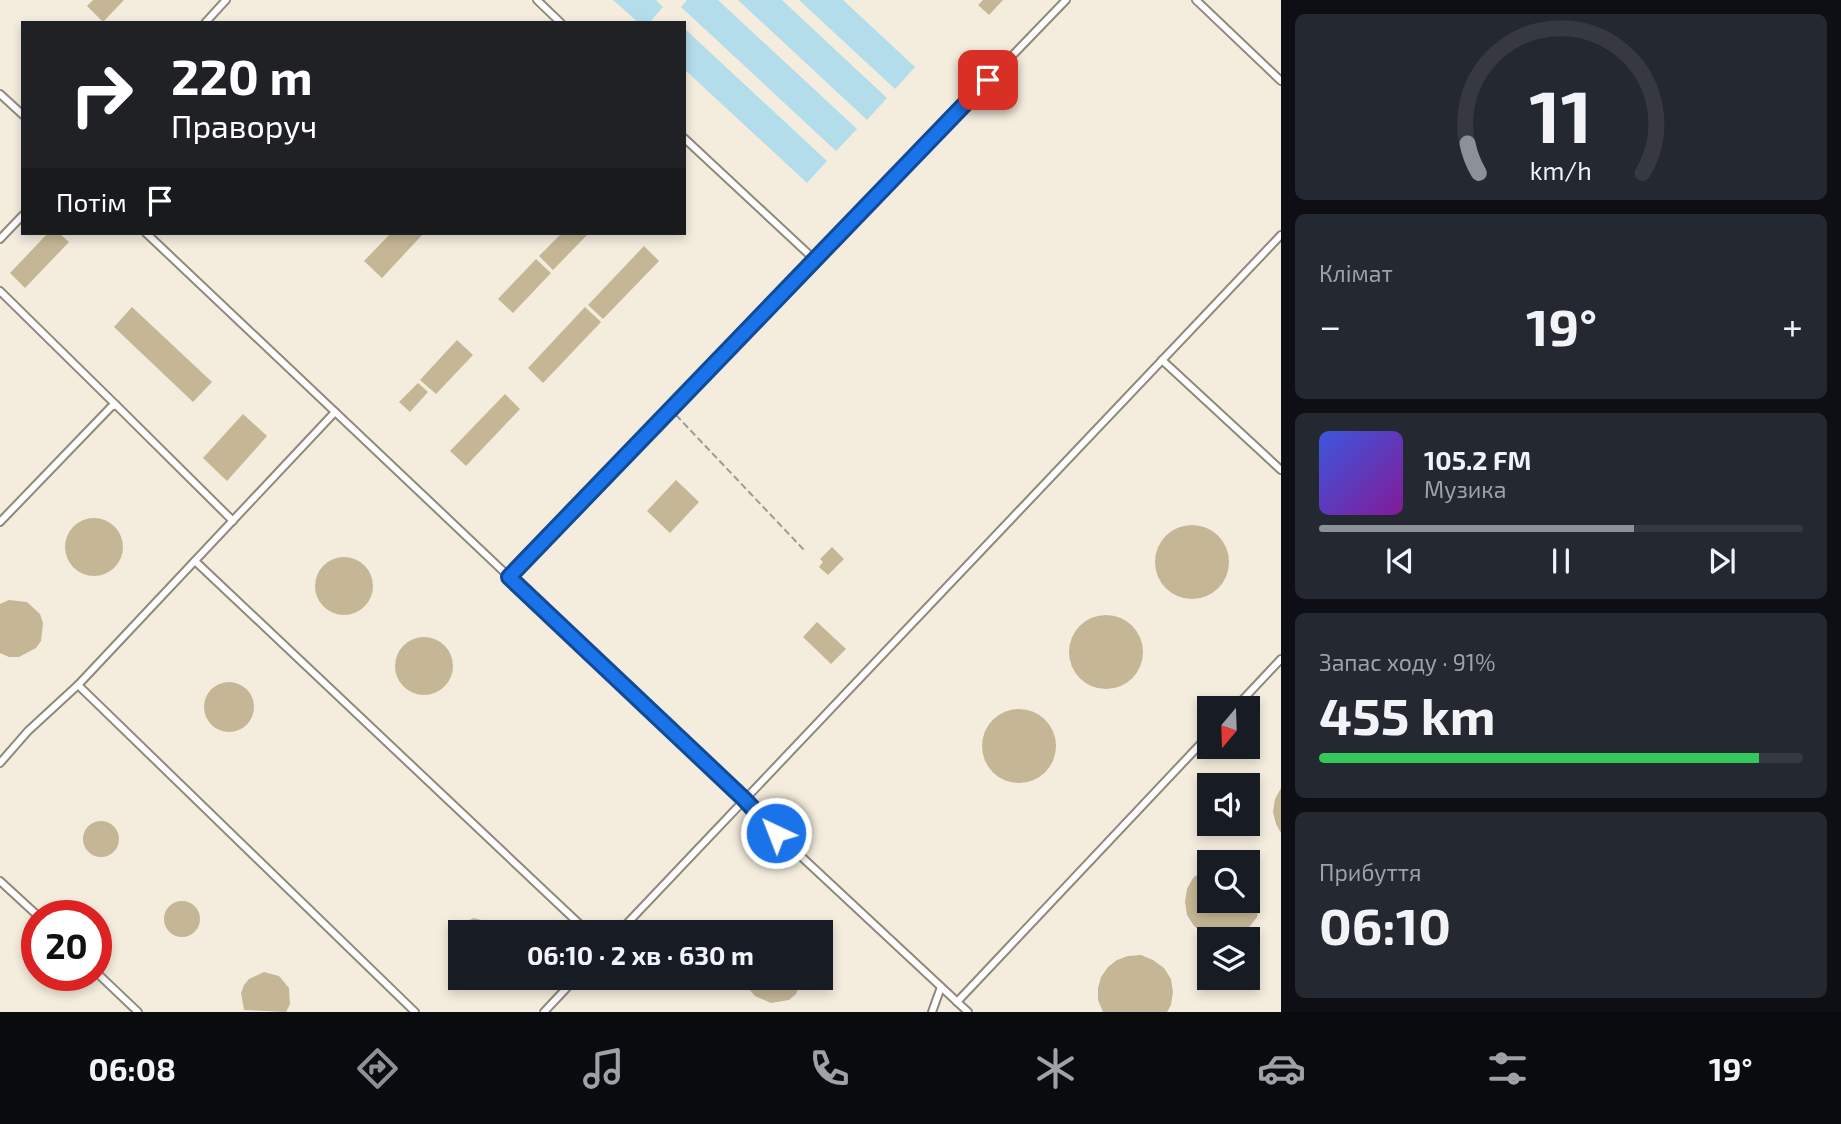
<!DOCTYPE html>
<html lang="uk">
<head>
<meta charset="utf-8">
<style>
  :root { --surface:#171b24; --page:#242831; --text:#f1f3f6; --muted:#9ea1a6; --line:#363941; --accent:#8c9099 }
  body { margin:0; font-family:"Exo 2",sans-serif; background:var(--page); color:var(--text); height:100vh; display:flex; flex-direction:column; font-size:26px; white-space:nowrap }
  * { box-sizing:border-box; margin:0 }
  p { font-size:23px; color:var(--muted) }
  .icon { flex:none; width:38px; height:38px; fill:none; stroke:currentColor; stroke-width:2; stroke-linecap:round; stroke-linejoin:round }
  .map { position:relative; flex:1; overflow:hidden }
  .drawer { display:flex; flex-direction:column; gap:14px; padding:14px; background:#0d0f14; width:560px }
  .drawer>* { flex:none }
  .top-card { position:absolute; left:21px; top:21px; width:665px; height:214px; border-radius:0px; box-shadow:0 4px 10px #0003; background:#202124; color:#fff; overflow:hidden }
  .needle { width:46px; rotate:199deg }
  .buttons { position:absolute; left:1197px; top:696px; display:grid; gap:14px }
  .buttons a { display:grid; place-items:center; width:63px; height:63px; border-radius:0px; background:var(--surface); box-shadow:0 4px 10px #0003; font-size:35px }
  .speed { position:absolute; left:21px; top:900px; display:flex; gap:14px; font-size:35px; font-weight:700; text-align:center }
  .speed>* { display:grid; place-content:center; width:91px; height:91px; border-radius:50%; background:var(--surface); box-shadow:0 4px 10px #0003; line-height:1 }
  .speed .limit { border:10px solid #d22; background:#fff; color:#111 }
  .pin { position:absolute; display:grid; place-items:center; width:60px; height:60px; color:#fff; margin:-30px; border-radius:14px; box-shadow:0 4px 10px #0006 }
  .me { position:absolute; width:77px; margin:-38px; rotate:317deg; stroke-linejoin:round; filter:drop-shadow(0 0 5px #0008) }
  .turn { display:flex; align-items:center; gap:24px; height:147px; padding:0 35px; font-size:32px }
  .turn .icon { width:91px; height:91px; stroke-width:2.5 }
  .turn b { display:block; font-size:49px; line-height:60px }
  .then { display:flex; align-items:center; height:66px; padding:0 35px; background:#0003; gap:14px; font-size:26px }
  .big { font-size:52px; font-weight:700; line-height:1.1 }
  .drawer .tile { flex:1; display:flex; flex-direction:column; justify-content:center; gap:10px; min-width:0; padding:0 24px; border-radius:10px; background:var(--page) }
  .drawer .dial { align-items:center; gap:0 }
  .dial svg { height:182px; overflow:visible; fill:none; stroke:var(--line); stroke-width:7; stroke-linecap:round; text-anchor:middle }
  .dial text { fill:var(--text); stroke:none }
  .song { display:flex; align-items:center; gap:21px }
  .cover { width:84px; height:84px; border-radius:10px; background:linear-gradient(135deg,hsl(230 70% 55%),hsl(290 70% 35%)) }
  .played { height:7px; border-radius:4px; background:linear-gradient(90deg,var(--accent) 65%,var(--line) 65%) }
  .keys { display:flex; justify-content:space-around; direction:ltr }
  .heat { display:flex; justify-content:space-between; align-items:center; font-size:38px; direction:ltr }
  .charge { height:10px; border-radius:5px; background:linear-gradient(90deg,#34c759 91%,var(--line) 0) }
  .trip { position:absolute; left:448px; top:920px; width:385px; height:70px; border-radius:0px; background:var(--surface); box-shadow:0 4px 10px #0003; font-weight:700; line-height:70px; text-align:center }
  .tabs { display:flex; height:112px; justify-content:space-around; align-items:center; background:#090b0e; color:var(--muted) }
  .tabs .icon { width:49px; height:49px }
  .tabs .selected { color:var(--accent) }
  .tabs b { font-size:32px; color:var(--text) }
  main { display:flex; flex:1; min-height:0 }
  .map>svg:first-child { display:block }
  .water { fill:#b4ddeb }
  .building { fill:#c5b696 }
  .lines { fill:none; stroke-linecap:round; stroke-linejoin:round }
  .lane-casing { stroke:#90897b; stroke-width:10 }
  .path { stroke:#a09a8f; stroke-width:2; stroke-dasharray:7 3.5; stroke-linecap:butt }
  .lane { stroke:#fff; stroke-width:6 }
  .route-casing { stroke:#114b97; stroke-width:18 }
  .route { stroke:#1a73e8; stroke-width:12 }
</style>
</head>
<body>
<main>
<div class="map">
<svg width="1281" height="1012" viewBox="0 0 1281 1012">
  <rect width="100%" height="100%" fill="#f4edde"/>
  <g class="water">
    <polygon points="613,0 656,0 663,7 649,23 639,23"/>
    <polygon points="687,0 718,0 857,129 836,151 681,7"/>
    <polygon points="738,0 782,0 887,98 867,120"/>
    <polygon points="799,0 843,0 915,67 895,89"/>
    <polygon points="684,28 827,161 807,183 684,69"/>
  </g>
  <g class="building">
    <polygon points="93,0 124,0 103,22 87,6"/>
    <polygon points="983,0 1003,0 989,15 978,5"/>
    <polygon points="48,233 59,233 69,242 25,288 10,273"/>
    <polygon points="391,233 424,233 382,278 364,261"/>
    <polygon points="562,233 589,233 553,270 539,256"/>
    <polygon points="644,246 659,261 603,319 588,305"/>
    <polygon points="536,259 551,273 513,313 498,299"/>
    <polygon points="132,307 212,382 193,402 114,327"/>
    <polygon points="585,307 601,322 543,383 528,368"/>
    <polygon points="457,340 473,355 436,394 420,380"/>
    <polygon points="418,383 428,392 410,412 399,402"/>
    <polygon points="505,394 520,409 466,466 450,451"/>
    <polygon points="243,414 267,436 227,481 203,458"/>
    <polygon points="676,480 699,502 670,533 647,511"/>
    <circle cx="94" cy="547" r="29"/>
    <circle cx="1192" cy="562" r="37"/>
    <polygon points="832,547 844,559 828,575 819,567 823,562 820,559"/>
    <circle cx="344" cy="586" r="29"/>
    <polygon points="9,600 27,602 40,614 43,623 41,641 36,648 19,657 9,657 0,653 0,604"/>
    <circle cx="1106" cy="652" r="37"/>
    <polygon points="817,622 846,649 831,664 803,637"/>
    <circle cx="424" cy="666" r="29"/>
    <circle cx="229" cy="707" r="25"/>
    <circle cx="1019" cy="746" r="37"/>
    <polygon points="1281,788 1281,833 1276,824 1273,812 1275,799"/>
    <circle cx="101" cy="839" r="18"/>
    <polygon points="1209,866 1209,901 1248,901 1248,873 1255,883 1259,894 1260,905 1257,917 1250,926 1241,934 1230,938 1217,938 1204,934 1194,926 1187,915 1185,902 1187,889 1193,878"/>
    <circle cx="182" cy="919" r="18"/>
    <polygon points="474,918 489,922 498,933 460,933 460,963 454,956 450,939 459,924"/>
    <polygon points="1141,955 1153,960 1164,968 1171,979 1173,992 1171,1005 1167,1012 1103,1012 1098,1000 1098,988 1101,977 1108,967 1117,960 1128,956"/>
    <polygon points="264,972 279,976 289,988 290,1004 286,1012 244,1010 241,993 244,985 249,979"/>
    <polygon points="746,978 803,978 796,994 789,1000 771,1003 755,996 749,989"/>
  </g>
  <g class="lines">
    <defs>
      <g id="lane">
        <polyline points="537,0 561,23"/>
        <polyline points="1196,0 1281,81"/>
        <polyline points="205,23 226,0"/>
        <polyline points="0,94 23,115"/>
        <polyline points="684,138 815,260"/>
        <polyline points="146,233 744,799 776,833 968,1012"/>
        <polyline points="0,239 23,215"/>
        <polyline points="0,291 116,405"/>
        <polyline points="1162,360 1281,470"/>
        <polyline points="0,522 111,407 116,405 233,521"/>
        <polyline points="195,561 589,933"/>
        <polyline points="509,577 1066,0"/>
        <polyline points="78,685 335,412"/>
        <polyline points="1234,709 1281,659"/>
        <polyline points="0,763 28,731 78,685 415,1012"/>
        <polyline points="0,881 37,915"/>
        <polyline points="618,933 1281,235"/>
        <polyline points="96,972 138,1012"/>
        <polyline points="957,1002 1209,735"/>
        <polyline points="544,1012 576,978"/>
        <polyline points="932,1012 941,987"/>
      </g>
    </defs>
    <use href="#lane" class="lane-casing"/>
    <polyline class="path" points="676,415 804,550"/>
    <use href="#lane" class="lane"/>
  </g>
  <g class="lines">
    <defs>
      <polyline id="route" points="776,833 744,799 509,577 988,80"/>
    </defs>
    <use href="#route" class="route-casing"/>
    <use href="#route" class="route"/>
  </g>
</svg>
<div class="buttons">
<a><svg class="needle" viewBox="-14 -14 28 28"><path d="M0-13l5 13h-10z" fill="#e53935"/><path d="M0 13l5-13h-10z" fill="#9ea1a6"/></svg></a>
<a><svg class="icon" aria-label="sound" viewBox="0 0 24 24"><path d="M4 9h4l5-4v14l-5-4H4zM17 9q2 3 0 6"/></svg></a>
<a><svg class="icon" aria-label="search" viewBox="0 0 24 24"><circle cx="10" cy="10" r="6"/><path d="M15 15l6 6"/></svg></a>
<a><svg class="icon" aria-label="layers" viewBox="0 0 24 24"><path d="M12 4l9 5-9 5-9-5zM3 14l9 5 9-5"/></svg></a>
</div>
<div class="speed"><div class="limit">20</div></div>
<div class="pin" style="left:988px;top:80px;background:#d93025"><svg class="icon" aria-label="arrive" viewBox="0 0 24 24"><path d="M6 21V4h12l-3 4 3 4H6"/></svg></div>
<svg class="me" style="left:776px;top:833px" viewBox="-20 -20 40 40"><circle r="17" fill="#1a73e8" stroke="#fff" stroke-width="3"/><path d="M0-11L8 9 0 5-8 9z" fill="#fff"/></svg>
<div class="trip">06:10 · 2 хв · 630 m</div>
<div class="top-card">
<div class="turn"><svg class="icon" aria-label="right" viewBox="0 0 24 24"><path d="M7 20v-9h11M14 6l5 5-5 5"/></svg><div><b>220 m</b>Праворуч</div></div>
<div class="then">Потім<svg class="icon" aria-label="arrive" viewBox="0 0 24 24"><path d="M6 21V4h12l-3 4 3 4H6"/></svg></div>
</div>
</div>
<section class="drawer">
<div class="tile dial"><svg viewBox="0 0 100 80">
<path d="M14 69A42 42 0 1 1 86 69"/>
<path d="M14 69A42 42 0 0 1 9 56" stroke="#8c9099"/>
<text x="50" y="56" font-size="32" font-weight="700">11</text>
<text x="50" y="72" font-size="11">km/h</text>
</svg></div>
<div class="tile"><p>Клімат</p>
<div class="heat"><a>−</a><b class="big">19°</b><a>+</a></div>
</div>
<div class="tile">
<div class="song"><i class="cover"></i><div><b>105.2 FM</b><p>Музика</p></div></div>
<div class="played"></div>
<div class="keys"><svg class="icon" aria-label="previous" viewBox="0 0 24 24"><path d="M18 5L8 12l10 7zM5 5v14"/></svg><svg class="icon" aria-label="pause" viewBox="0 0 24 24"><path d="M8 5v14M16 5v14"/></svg><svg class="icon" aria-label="next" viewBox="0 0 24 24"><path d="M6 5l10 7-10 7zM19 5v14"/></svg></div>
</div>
<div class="tile"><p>Запас ходу · 91%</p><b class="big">455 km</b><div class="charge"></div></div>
<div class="tile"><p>Прибуття</p><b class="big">06:10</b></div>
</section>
</main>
<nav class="tabs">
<b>06:08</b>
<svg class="icon selected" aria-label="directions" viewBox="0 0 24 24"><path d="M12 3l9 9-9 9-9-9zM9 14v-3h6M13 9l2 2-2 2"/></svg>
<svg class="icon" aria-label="music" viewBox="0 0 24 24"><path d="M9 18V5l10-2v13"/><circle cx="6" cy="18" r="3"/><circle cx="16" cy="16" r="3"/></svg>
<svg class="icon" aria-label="phone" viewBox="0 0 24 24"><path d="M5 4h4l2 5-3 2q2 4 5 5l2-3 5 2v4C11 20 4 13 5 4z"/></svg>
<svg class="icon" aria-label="climate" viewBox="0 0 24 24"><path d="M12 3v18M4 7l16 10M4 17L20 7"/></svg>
<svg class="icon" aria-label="car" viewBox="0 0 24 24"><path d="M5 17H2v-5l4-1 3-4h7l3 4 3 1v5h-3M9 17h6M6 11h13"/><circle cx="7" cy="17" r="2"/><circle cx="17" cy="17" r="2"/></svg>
<svg class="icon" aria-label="filters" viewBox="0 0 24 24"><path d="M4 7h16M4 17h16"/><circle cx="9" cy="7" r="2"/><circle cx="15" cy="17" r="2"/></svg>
<b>19°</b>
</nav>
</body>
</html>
